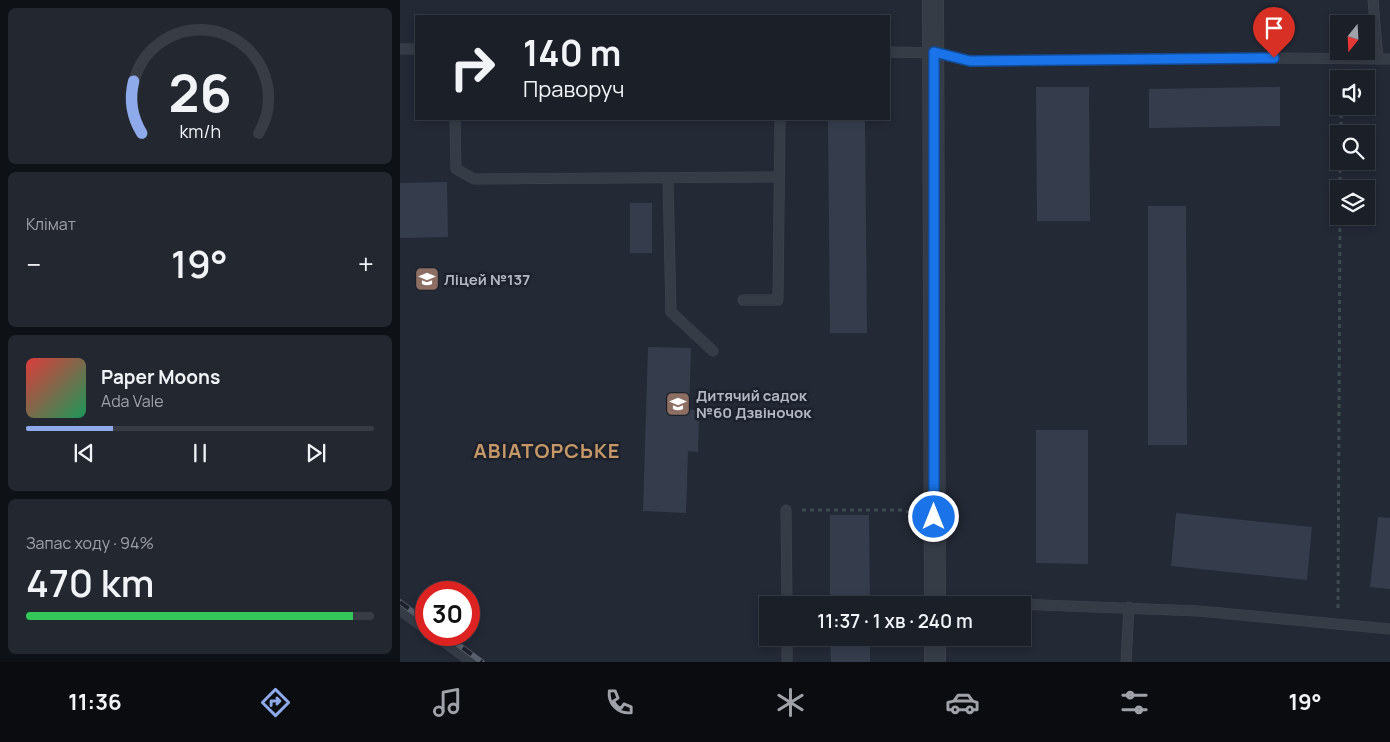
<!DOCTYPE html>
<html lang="uk">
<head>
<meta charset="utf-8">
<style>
  :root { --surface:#1a1f28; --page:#232730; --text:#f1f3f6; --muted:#9fa2a8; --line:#383d45; --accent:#8eaaeb }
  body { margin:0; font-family:Manrope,sans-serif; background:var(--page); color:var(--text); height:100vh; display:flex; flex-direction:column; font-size:19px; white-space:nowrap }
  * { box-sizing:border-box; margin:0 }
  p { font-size:16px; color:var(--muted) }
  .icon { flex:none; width:28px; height:28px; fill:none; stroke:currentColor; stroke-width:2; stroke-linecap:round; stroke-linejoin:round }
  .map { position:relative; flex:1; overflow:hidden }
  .sheet { display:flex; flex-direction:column; gap:8px; padding:8px; background:#0e1116; width:400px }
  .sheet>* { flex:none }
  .hud { position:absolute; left:15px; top:15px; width:475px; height:105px; border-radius:0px; box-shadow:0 2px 8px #0003,0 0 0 1px var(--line); background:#1a1f28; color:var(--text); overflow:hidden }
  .needle { width:32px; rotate:198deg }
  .fabs { position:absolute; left:930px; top:15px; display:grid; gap:10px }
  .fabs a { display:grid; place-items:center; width:45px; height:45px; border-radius:0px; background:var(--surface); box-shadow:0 2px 8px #0003,0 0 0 1px var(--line); font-size:25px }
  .speed { position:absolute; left:15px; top:581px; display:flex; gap:10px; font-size:25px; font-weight:700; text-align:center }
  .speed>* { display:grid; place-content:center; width:65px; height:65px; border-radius:50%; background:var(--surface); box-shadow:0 2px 8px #0003,0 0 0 1px var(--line); line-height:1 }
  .speed .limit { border:8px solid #d22; background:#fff; color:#111 }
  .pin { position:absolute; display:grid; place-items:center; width:42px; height:42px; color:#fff; margin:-51px -21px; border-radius:50% 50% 50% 0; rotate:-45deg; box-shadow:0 0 5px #0007 }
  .pin .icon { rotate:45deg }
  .me { position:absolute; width:55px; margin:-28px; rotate:0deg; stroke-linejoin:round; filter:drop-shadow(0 0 4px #0008) }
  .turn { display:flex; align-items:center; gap:18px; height:105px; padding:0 25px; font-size:22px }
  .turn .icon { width:65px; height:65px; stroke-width:2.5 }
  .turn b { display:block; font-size:35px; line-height:42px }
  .big { font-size:38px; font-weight:600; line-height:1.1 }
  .sheet .widget { flex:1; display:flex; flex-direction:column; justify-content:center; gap:8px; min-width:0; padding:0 18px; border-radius:8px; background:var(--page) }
  .sheet .dial { align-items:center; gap:0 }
  .dial svg { height:130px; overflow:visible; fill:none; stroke:var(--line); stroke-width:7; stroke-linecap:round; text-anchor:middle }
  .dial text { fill:var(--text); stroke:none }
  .song { display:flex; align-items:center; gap:15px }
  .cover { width:60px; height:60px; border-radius:8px; background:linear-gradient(135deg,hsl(0 70% 55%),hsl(150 70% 35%)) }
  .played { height:5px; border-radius:2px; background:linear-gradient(90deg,var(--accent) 25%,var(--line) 25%) }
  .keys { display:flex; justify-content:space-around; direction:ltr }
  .heat { display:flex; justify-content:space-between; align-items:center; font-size:28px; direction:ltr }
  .charge { height:8px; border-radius:4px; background:linear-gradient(90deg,#34c759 94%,var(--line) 0) }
  .trip { position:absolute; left:359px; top:596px; width:272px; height:50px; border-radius:0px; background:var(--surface); box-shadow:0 2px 8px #0003,0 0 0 1px var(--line); font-weight:600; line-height:50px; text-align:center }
  .tabs { display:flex; height:80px; justify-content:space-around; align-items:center; background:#0a0c10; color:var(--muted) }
  .tabs .icon { width:35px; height:35px }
  .tabs .selected { color:var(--accent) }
  .tabs b { font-size:22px; color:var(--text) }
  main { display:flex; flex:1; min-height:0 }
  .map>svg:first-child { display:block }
  .building { fill:#353d4c }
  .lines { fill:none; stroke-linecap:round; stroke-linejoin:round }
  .lane-casing { stroke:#404550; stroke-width:11 }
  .street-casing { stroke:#404550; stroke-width:22 }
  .path { stroke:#3d4c4f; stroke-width:3; stroke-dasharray:4 4; stroke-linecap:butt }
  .lane { stroke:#363c46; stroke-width:10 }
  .street { stroke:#363c46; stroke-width:21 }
  .rail-casing { stroke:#595f6d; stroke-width:5.5 }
  .rail { stroke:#1c212b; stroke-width:4; stroke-dasharray:11; stroke-linecap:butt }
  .route-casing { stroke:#114b97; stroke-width:12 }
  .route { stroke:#1a73e8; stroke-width:9 }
  .labels { text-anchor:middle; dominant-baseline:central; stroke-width:5; stroke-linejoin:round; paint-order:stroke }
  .poi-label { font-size:15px; font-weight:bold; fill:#b1b6c3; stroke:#1c212b; text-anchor:start }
  .district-label { font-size:20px; font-weight:bold; letter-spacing:1px; fill:#c69868; stroke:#1c212b }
</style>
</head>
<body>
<main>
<section class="sheet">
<div class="widget dial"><svg viewBox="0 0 100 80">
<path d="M14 69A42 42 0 1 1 86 69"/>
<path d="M14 69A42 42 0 0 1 9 37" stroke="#8eaaeb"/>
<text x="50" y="56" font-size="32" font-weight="700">26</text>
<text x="50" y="72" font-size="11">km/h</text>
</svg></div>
<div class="widget"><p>Клімат</p>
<div class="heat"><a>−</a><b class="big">19°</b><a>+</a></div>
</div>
<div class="widget">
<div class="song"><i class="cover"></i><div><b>Paper Moons</b><p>Ada Vale</p></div></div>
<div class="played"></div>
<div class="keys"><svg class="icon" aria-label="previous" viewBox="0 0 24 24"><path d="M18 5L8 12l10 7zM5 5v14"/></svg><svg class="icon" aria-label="pause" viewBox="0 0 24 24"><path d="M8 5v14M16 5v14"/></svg><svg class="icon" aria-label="next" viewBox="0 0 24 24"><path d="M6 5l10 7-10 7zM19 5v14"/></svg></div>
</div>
<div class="widget"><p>Запас ходу · 94%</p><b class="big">470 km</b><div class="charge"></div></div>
</section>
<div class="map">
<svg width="990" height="662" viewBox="0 0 990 662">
  <rect width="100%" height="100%" fill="#232935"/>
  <g class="building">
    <polygon points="636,87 689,87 690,221 637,221"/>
    <polygon points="880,87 880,126 749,128 749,89"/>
    <polygon points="428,119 465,119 467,333 430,333"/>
    <polygon points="47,182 48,237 0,238 0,183"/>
    <rect x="230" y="203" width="22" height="50"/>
    <polygon points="748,206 786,206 787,445 748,445"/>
    <polygon points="248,347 291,348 289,410 299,410 298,452 288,451 286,513 243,511"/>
    <polygon points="636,430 688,430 688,564 636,563"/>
    <polygon points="776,513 912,527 907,580 771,566"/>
    <polygon points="430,515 469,515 470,605 430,605"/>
    <polygon points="978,517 990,518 990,589 970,587"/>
    <polygon points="430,638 470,638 470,662 431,662"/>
  </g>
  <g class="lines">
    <defs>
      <g id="lane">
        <polyline points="973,0 978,59"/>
        <polyline points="0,49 16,49"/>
        <polyline points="489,52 534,53 570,61 874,58 990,59"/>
        <polyline points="55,119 56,169 74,179 379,177"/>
        <polyline points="268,178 271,312 313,351"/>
        <polyline points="343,300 378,300 380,119"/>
        <polyline points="386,510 387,605"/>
        <polyline points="535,601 799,611 990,629"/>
        <polyline points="0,610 26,629"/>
        <polyline points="35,635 72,662"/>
        <polyline points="387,638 387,662"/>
        <polyline points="726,662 729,607"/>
      </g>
      <g id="street">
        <polyline points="533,0 535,605"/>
        <polyline points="535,662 535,638"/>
      </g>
    </defs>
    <use href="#lane" class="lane-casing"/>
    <use href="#street" class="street-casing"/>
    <g class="path">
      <polyline points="941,134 941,106"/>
      <polyline points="940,189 940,161"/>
      <polyline points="402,510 500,510 513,513"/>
      <polyline points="938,608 940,216"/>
    </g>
    <use href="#lane" class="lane"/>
    <use href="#street" class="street"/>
    <defs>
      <g id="rail">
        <polyline points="0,602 26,622"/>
        <polyline points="45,635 82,662"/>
      </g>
    </defs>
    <use href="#rail" class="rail-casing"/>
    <use href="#rail" class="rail"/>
  </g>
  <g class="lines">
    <defs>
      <polyline id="route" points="534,517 534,52 570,61 874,58"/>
    </defs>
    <use href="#route" class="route-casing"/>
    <use href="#route" class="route"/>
  </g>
  <defs>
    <symbol id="school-square" viewBox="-11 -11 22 22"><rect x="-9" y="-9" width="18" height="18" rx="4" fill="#8d6e63" stroke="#1c212b"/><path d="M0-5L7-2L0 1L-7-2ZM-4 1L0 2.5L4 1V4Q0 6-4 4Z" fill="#fff"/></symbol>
  </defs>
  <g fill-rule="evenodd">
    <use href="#school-square" x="13" y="265" width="28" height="28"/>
    <use href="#school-square" x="264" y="390" width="28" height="28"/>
  </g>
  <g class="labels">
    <g class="poi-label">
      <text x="44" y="279">Ліцей №137</text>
      <text x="296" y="395">Дитячий садок<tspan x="296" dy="17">№60 Дзвіночок</tspan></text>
    </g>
    <g class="district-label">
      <text x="147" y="450">АВІАТОРСЬКЕ</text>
    </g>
  </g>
</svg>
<div class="fabs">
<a><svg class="needle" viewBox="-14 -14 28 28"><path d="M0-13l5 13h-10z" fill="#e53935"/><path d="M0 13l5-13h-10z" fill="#9fa2a8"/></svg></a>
<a><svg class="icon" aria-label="sound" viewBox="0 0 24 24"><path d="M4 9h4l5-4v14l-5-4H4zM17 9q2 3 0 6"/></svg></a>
<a><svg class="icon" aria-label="search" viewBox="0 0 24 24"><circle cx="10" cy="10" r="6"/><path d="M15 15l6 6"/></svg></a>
<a><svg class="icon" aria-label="layers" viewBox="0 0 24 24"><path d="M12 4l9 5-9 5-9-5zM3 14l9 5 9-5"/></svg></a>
</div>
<div class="speed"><div class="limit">30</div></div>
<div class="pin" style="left:874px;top:58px;background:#d93025"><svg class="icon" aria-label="arrive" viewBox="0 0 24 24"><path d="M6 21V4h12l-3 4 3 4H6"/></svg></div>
<svg class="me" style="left:534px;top:517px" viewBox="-20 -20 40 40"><circle r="17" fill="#1a73e8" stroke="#fff" stroke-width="3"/><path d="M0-11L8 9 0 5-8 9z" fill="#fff"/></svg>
<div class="trip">11:37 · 1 хв · 240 m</div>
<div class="hud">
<div class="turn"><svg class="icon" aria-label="right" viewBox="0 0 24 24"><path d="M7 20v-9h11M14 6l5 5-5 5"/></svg><div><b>140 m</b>Праворуч</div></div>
</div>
</div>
</main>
<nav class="tabs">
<b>11:36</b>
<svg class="icon selected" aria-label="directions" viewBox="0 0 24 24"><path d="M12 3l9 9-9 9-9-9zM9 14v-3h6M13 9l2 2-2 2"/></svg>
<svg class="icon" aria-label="music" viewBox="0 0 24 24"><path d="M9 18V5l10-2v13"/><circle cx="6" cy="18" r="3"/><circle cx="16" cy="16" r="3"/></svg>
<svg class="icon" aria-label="phone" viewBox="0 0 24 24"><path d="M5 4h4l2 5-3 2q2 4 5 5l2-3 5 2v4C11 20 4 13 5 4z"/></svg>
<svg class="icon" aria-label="climate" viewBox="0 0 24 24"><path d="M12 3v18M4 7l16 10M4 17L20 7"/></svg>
<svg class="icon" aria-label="car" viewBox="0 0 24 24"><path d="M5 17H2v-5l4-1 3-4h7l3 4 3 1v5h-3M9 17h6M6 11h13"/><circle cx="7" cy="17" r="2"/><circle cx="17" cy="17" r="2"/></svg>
<svg class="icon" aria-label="filters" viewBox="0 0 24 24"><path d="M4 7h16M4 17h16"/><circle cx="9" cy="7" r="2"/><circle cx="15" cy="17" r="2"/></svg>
<b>19°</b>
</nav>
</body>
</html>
